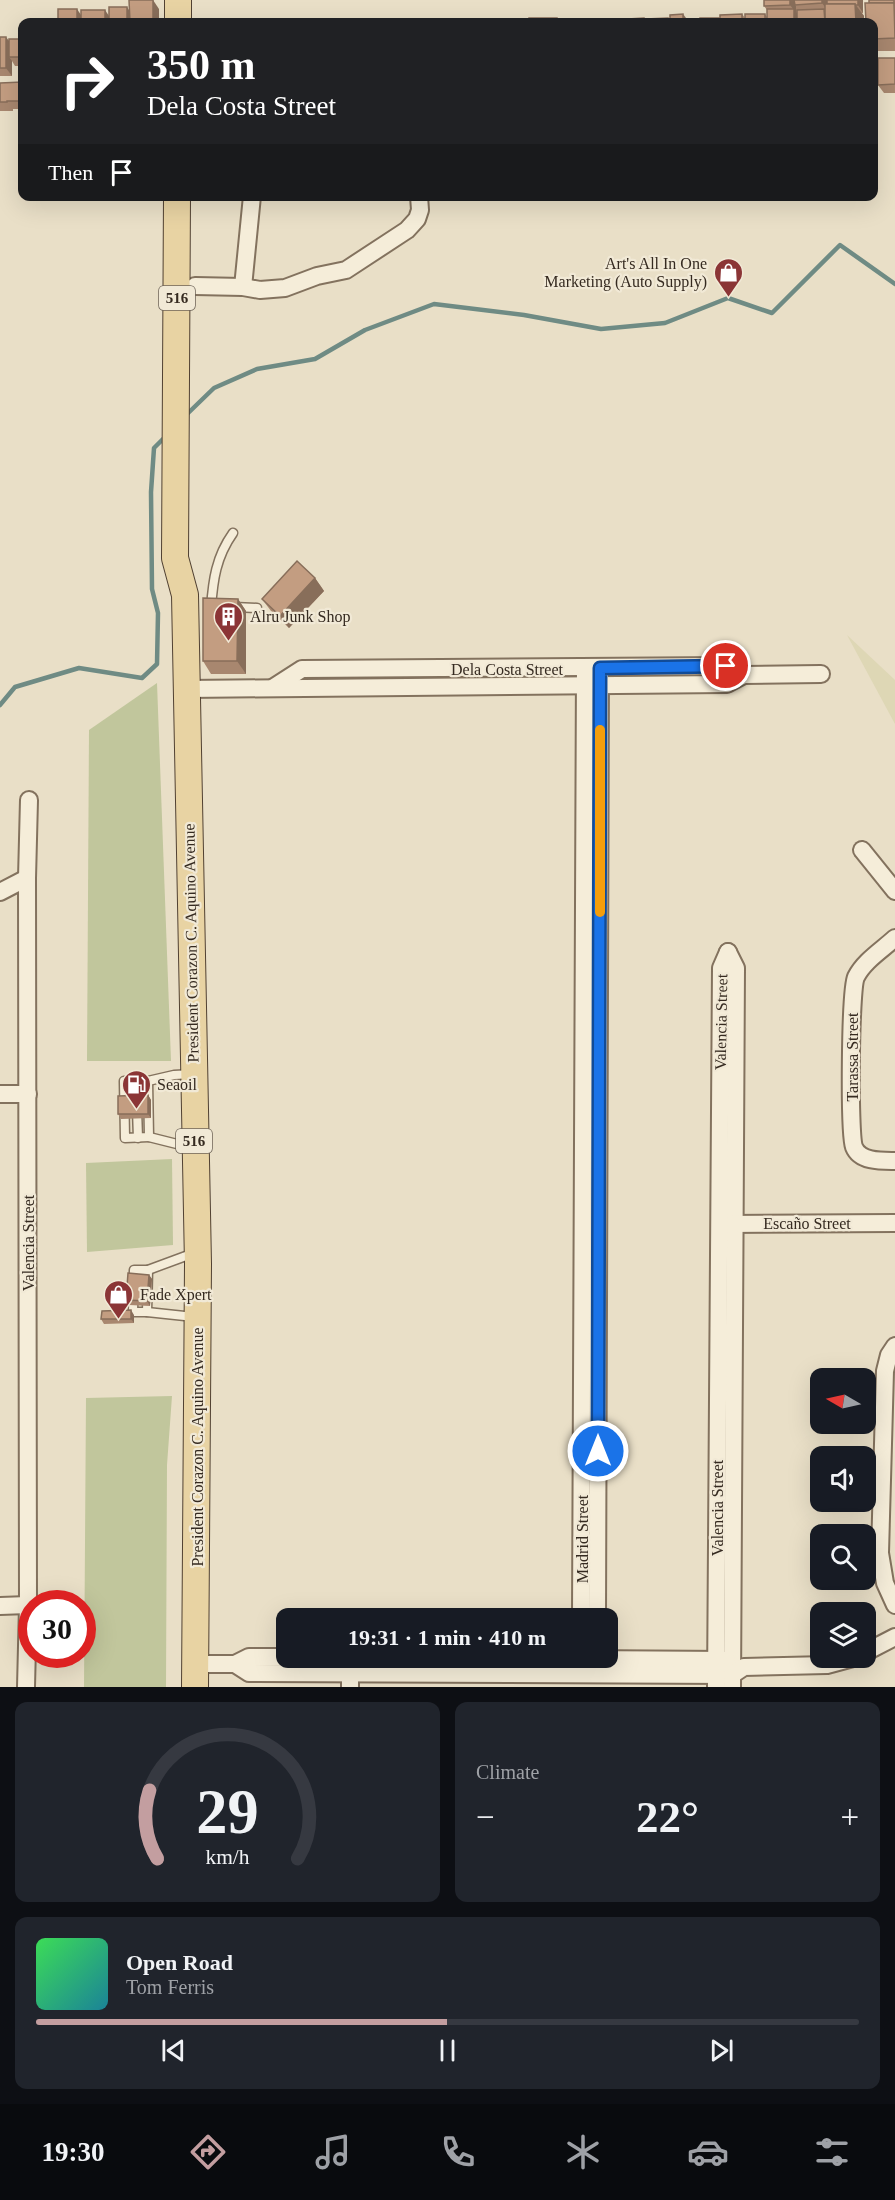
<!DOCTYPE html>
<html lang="en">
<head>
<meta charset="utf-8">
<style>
  :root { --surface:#171b24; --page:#20242c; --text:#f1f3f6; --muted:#9ea1a6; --line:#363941; --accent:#c39ea0 }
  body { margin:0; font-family:"Times New Roman",serif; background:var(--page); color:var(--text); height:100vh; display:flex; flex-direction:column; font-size:22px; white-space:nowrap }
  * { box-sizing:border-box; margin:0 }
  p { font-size:20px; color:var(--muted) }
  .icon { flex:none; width:33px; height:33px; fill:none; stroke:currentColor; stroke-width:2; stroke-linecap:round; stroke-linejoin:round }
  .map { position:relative; height:1687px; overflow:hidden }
  .sheet { display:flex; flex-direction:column; gap:15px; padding:15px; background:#0d0f14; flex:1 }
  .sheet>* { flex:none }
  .top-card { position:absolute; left:18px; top:18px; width:860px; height:183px; border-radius:12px; box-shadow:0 6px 24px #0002; background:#202124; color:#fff; overflow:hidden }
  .needle { width:39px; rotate:279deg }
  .buttons { position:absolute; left:810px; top:1368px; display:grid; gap:12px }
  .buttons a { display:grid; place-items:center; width:66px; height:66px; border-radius:12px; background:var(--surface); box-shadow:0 6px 24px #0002; font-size:30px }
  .speed { position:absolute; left:18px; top:1590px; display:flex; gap:12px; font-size:30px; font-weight:700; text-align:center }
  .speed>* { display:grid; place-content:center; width:78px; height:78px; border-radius:50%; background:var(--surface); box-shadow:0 6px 24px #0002; line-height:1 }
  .speed .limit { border:9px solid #d22; background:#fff; color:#111 }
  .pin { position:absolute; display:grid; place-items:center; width:51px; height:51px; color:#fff; margin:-26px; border:3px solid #fff; border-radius:50%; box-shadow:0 2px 6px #0007 }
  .me { position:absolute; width:66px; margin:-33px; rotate:0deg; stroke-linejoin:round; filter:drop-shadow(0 0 4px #0008) }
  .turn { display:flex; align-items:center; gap:21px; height:126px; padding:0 30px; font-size:27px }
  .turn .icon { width:78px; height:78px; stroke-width:2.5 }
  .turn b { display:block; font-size:42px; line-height:51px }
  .then { display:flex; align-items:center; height:57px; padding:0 30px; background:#0003; gap:12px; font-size:22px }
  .big { font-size:45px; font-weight:800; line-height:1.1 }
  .sheet .card { flex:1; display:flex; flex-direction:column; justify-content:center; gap:9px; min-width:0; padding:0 21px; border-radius:12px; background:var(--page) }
  .sheet .dial { align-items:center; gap:0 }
  .dial svg { height:156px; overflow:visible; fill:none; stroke:var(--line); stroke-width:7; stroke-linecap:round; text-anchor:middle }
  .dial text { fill:var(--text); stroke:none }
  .song { display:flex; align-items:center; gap:18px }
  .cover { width:72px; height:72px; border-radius:9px; background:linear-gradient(135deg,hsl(130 70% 55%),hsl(190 70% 35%)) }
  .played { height:6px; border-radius:3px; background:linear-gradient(90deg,var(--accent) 50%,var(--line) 50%) }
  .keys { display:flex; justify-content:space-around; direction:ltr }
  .heat { display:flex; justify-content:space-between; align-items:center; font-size:33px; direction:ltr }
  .sheet .tiles { flex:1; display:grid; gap:15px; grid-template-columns:1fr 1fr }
  .card:last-child { grid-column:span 2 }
  .trip { position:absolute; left:276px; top:1608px; width:342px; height:60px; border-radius:12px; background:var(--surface); box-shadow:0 6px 24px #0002; font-weight:800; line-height:60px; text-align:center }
  .dock { display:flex; height:96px; justify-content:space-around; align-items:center; background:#090b0e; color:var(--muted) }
  .dock .icon { width:42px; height:42px }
  .dock .current { color:var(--accent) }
  .dock b { font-size:27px; color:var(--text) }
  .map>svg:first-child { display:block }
  .farmland { fill:#ded7b5 }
  .green { fill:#c1c69c }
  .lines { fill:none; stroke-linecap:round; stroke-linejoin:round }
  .stream { stroke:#6f8b84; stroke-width:4.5 }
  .lane-casing { stroke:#83725e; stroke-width:11 }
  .street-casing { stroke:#83725e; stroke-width:20 }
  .primary-casing { stroke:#514132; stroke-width:28 }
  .lane { stroke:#f5edd9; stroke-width:8 }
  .street { stroke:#f5edd9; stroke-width:16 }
  .primary { stroke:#e8d3a3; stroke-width:26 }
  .wall { fill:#a8876f }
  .shaded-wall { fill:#886e5a }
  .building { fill:#c39d81; stroke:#886e5a; stroke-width:1.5 }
  .route-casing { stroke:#114b97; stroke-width:15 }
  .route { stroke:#1a73e8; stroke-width:10 }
  .slow { stroke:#f59e0b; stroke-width:10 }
  .labels { text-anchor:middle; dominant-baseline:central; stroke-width:4.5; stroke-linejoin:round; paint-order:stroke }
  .shield { fill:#f1e9d6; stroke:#6d6357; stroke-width:1.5 }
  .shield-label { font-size:15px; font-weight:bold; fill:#352a20 }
  .poi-label { font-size:16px; fill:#352a20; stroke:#f1e9d6; text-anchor:start }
  .street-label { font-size:16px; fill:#352a20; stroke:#f1e9d6 }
</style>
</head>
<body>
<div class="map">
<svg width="895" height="1687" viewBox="0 0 895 1687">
  <rect width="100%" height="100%" fill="#e9dfc7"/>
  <polygon class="farmland" points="847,635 895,680 895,724"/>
  <g class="green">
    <polygon points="157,683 171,1061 87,1061 89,730"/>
    <polygon points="172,1159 173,1245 87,1252 86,1163"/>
    <polygon points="172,1396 167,1465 166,1687 84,1687 86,1398"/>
  </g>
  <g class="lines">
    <g class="stream">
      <polyline points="184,417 214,388 257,369 315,359 365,330 434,304 524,315 601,329 665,323 728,298 772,313 840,245 895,284"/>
      <polyline points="0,705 15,687 79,668 142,678 157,664 158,613 152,589 151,492 154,448 166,436"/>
    </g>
    <defs>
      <g id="lane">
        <polyline points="234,607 257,608"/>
        <path d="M211,608c2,-28 5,-51 22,-75"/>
        <polygon points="124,1081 148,1081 149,1137 125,1138"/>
        <polyline points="136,1081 138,1138"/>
        <polyline points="148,1081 174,1075 193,1074"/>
        <polyline points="149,1137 177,1144 193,1144"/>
        <polygon points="134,1270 148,1270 147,1312 133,1312"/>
        <polyline points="148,1270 194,1253"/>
        <polyline points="147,1312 194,1317"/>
      </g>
      <g id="street">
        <polyline points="195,286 243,287 260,290 285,288 317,276 346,270 407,230 417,219 420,210 419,196"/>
        <polyline points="243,287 252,196"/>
        <polyline points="274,687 302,669 726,666 744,675"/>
        <polyline points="187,689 727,684 744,675 821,674"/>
        <polyline points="862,850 895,891"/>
        <polyline points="0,892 27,878"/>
        <path d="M895,938c-13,12 -31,23 -39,39 -6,13 -7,156 -2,170 6,15 28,14 41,14"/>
        <polyline points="728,952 736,968 732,1687"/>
        <polyline points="0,1094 28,1094"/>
        <polyline points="725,1224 895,1223"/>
        <polyline points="895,1346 889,1355 885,1371 880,1553 885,1583 895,1605"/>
        <polyline points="0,1606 28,1605"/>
        <polyline points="581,1618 585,668"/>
        <polyline points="597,1618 600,668"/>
        <polyline points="866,1652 895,1637"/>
        <polyline points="449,1658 727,1660"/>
        <polyline points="195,1664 235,1664 249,1657 286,1657"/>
        <polyline points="235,1664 249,1673 732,1675 744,1667 827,1665 853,1658"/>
        <polyline points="26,1687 28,1605 27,878 29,800"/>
        <polyline points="350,1687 350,1658"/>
        <polyline points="716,1687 721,968 728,952"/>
      </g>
      <g id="primary">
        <polyline points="178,22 178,0"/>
        <polyline points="177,196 175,558 185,595 198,1264 195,1687"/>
      </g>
    </defs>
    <use href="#lane" class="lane-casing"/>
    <use href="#street" class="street-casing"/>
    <use href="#primary" class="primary-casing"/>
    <use href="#lane" class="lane"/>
    <use href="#street" class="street"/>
    <use href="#primary" class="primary"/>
  </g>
  <g class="wall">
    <polygon points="827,0 863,0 863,13 862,13 864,16 700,22 719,18 720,19 742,14 745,18 765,14 767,17 767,10 764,6"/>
    <polygon points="895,0 895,51 875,51 873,49 873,22 869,3"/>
    <polygon points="0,37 9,41 22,39 22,66 15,66 12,61 12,76 0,76"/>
    <polygon points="895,58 895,93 884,93 878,85"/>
    <polygon points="22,82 22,109 13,109 13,111 0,111 0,83"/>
    <polygon points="315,578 324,591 289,628 271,611 262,599"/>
    <polygon points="238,599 246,611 246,674 211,674 203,661"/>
    <polygon points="148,1095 151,1100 151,1118 121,1119 118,1114"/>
    <polygon points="149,1275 152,1279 150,1306 129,1305 126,1300"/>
    <polygon points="134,1315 134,1323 104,1324 101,1319"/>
  </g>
  <g class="shaded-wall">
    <polygon points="153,0 159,9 159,22 153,22"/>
    <polygon points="790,0 795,0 795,5 796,6 796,12 800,17 800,22 794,22 794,10 790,5"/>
    <polygon points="822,0 827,0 828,11 822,3"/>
    <polygon points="858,0 863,0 863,13 858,5"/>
    <polygon points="855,4 864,16 864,22 856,22"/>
    <polygon points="127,7 133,16 133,22 127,22"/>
    <polygon points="77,9 83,18 83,22 77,22"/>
    <polygon points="105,10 111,19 111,22 105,22"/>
    <polygon points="683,14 689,22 683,22"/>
    <polygon points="6,37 12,45 9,57 12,61 12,76 6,68"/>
    <polygon points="315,578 324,591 289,628 280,616"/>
    <polygon points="238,599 246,611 246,674 237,661"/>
    <polygon points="148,1095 151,1100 151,1118 148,1114"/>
    <polygon points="149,1275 152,1279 150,1306 147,1301"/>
    <polygon points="131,1310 134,1315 134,1323 131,1319"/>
  </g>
  <g class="building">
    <polygon points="129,0 153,0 153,22 130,22"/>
    <polygon points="764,0 790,0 790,5 764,6"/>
    <polygon points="794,0 822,0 822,3 795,5"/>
    <polygon points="827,0 858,0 858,5 855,5 855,4 827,4"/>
    <rect x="869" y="0" width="25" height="3"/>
    <polygon points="865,3 894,3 895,38 873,39 873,22 866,22"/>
    <polygon points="825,4 855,4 856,22 825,22"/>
    <rect x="109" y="7" width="18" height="15"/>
    <rect x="58" y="9" width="19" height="13"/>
    <rect x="767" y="9" width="27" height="13"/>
    <polygon points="824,9 825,22 797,22 797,10"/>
    <rect x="81" y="10" width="24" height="12"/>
    <polygon points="683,14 683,22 670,22 670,15"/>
    <polygon points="742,14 742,22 720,22 720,15"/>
    <rect x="745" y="14" width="20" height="8"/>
    <rect x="529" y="18" width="28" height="4"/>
    <polygon points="644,18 644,22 611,22 611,20"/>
    <polygon points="668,18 668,22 646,22 646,19"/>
    <rect x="700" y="18" width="19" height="4"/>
    <rect x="686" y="21" width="12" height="1"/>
    <rect x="0" y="37" width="6" height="31"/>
    <rect x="9" y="39" width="13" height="18"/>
    <polygon points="878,58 895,58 895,84 878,85"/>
    <polygon points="22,82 22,101 7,101 7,102 0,102 0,83"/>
    <polygon points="297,561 315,578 280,616 262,599"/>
    <polygon points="203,598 238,599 237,661 203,661"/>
    <polygon points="148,1095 148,1114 118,1114 118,1096"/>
    <polygon points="128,1273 149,1275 147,1301 126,1300"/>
    <polygon points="131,1310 131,1319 101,1319 102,1311"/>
  </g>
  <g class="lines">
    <defs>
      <polyline id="route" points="598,1451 600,668 726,666"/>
    </defs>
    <use href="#route" class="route-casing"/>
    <use href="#route" class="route"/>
    <polyline class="slow" points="600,912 600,730"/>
  </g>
  <defs>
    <symbol id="shop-pin" viewBox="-11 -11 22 30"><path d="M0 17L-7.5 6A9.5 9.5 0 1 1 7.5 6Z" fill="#8b3536" stroke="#f1e9d6"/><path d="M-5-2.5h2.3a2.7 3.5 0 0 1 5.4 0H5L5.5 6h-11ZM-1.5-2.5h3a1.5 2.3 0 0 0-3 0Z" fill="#fff"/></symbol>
    <symbol id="building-pin" viewBox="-11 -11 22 30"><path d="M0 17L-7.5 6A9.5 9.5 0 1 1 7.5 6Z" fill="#8b3536" stroke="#f1e9d6"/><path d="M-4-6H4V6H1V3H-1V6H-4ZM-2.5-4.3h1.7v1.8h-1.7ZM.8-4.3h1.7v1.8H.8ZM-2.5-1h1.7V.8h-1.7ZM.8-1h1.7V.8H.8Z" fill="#fff"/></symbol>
    <symbol id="fuel-pin" viewBox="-11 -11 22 30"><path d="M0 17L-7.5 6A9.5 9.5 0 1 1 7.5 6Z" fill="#8b3536" stroke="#f1e9d6"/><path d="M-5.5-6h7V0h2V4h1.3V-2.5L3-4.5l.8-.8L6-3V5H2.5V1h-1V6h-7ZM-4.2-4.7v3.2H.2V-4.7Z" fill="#fff"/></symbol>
  </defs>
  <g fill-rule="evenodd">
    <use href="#shop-pin" x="712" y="256" width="33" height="45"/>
    <use href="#building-pin" x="212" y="600" width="33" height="45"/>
    <use href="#fuel-pin" x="120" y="1068" width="33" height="45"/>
    <use href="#shop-pin" x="102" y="1278" width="33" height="45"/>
  </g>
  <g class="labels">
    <g class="shield">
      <rect x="159" y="286" width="36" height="24" rx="4.5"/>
      <rect x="176" y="1129" width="36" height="24" rx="4.5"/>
    </g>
    <g class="shield-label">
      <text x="177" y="298">516</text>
      <text x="194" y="1141">516</text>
    </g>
    <g class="poi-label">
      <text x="707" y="263" text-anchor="end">Art's All In One<tspan x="707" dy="18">Marketing (Auto Supply)</tspan></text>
      <text x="250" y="616">Alru Junk Shop</text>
      <text x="157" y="1084">Seaoil</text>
      <text x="140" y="1294">Fade Xpert</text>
    </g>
    <g class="street-label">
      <text x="507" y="669">Dela Costa Street</text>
      <text transform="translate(191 943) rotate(-91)">President Corazon C. Aquino Avenue</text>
      <text transform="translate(721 1022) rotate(-89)">Valencia Street</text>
      <text transform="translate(852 1057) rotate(-90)">Tarassa Street</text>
      <text x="807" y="1223">Escaño Street</text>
      <text transform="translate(28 1243) rotate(-90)">Valencia Street</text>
      <text transform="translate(197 1447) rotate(-90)">President Corazon C. Aquino Avenue</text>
      <text transform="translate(717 1508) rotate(-90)">Valencia Street</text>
      <text transform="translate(582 1539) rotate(-90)">Madrid Street</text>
    </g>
  </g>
</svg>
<div class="buttons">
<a><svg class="needle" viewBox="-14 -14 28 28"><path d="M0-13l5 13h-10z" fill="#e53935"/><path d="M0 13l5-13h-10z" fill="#9ea1a6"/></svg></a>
<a><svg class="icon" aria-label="sound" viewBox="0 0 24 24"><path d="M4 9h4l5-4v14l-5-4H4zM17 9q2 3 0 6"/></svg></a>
<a><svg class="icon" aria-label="search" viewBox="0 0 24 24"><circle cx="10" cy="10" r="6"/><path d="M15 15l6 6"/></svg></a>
<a><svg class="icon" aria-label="layers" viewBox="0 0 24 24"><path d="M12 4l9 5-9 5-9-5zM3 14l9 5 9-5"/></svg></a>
</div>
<div class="speed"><div class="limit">30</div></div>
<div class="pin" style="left:726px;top:666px;background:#d93025"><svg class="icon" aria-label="arrive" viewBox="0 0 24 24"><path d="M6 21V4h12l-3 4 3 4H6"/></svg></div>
<svg class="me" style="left:598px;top:1451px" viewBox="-20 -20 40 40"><circle r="17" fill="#1a73e8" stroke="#fff" stroke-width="3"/><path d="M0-11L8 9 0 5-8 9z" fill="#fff"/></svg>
<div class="trip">19:31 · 1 min · 410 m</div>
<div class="top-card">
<div class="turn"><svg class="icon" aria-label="right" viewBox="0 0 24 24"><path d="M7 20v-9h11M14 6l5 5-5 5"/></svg><div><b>350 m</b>Dela Costa Street</div></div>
<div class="then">Then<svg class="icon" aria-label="arrive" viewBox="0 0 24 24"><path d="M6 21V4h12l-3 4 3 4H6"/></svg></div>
</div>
</div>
<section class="sheet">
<div class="tiles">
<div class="card dial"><svg viewBox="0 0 100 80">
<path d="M14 69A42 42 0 1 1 86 69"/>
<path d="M14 69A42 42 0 0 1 10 34" stroke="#c39ea0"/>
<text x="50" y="56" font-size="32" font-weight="700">29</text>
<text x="50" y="72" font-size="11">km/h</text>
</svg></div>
<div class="card"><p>Climate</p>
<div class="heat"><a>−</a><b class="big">22°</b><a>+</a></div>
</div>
<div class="card">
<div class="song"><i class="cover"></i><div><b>Open Road</b><p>Tom Ferris</p></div></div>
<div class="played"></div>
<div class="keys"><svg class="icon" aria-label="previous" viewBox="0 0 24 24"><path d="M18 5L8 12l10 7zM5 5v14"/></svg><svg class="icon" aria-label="pause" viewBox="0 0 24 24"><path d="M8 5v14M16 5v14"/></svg><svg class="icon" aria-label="next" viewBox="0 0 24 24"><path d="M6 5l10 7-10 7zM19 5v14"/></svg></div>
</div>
</div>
</section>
<nav class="dock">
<b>19:30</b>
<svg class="icon current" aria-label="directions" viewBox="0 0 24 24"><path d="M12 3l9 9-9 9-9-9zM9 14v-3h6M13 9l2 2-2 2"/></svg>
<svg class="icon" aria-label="music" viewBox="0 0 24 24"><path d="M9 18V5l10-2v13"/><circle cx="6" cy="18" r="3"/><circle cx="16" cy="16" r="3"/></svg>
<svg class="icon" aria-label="phone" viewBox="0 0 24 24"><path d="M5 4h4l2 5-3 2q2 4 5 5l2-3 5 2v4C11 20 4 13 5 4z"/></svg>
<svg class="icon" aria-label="climate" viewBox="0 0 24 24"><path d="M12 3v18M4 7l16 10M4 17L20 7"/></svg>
<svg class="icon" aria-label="car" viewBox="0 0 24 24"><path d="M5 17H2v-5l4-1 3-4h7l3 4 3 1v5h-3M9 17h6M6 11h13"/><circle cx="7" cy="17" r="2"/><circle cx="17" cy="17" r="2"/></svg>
<svg class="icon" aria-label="filters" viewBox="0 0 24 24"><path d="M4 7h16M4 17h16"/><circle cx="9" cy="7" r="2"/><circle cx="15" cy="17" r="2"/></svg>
</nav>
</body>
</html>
